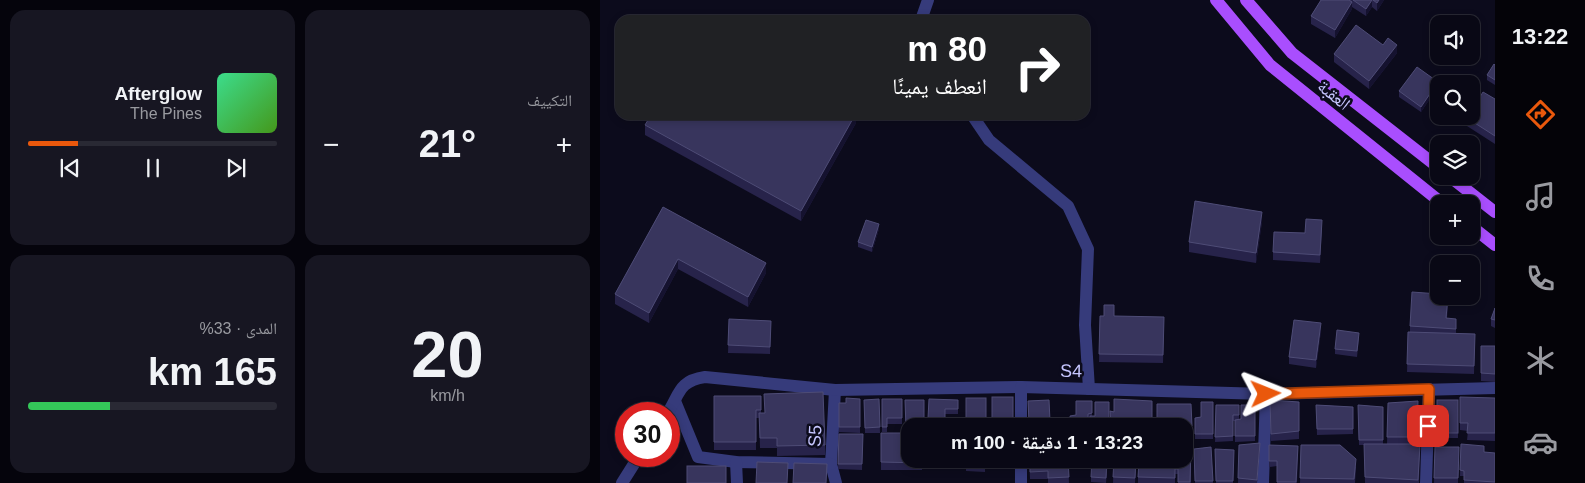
<!DOCTYPE html>
<html lang="ar">
<head>
<meta charset="utf-8">
<style>
  :root { --surface:#090815; --page:#171622; --text:#f1f3f6; --muted:#999aa0; --line:#292934; --accent:#ea580c }
  body { margin:0; font-family:Arial,"Noto Naskh Arabic",sans-serif; background:var(--page); color:var(--text); direction:rtl; height:100vh; display:flex; flex-direction:column; font-size:19px; white-space:nowrap }
  * { box-sizing:border-box; margin:0 }
  p { font-size:16px; color:var(--muted) }
  .icon { flex:none; width:28px; height:28px; fill:none; stroke:currentColor; stroke-width:2; stroke-linecap:round; stroke-linejoin:round }
  .map { position:relative; flex:1; overflow:hidden; direction:ltr }
  .panel { display:flex; flex-direction:column; gap:10px; padding:10px; background:#05040c; width:600px }
  .panel>* { flex:none }
  .guide { position:absolute; left:15px; top:15px; width:475px; height:105px; border-radius:15px; box-shadow:0 2px 8px #0003,0 0 0 1px var(--line); direction:rtl; background:#202124; color:#fff; overflow:hidden }
  .controls { position:absolute; left:830px; top:15px; display:grid; gap:10px }
  .controls a { display:grid; place-items:center; width:50px; height:50px; border-radius:10px; background:var(--surface); box-shadow:0 2px 8px #0003,0 0 0 1px var(--line); font-size:25px }
  .speed { position:absolute; left:15px; top:402px; display:flex; gap:10px; font-size:25px; font-weight:700; text-align:center }
  .speed>* { display:grid; place-content:center; width:65px; height:65px; border-radius:50%; background:var(--surface); box-shadow:0 2px 8px #0003,0 0 0 1px var(--line); line-height:1 }
  .speed .limit { border:8px solid #d22; background:#fff; color:#111 }
  .pin { position:absolute; display:grid; place-items:center; width:42px; height:42px; color:#fff; margin:-21px; border-radius:10px; box-shadow:0 2px 8px #0006 }
  .me { position:absolute; width:55px; margin:-28px; rotate:88deg; stroke-linejoin:round; filter:drop-shadow(0 0 4px #0008) }
  .turn { display:flex; align-items:center; gap:18px; height:105px; padding:0 20px; font-size:22px }
  .turn .icon { width:65px; height:65px; stroke-width:2.5 }
  .turn b { display:block; font-size:35px; line-height:42px }
  .big { font-size:38px; font-weight:700; line-height:1.1 }
  .panel .widget { flex:1; display:flex; flex-direction:column; justify-content:center; gap:8px; min-width:0; padding:0 18px; border-radius:15px; background:var(--page) }
  .panel .dial { align-items:center; gap:0 }
  .dial b { font-size:65px; line-height:1 }
  .song { display:flex; align-items:center; gap:15px }
  .cover { width:60px; height:60px; border-radius:8px; background:linear-gradient(135deg,hsl(150 70% 55%),hsl(100 70% 35%)) }
  .played { height:5px; border-radius:2px; background:linear-gradient(90deg,var(--accent) 20%,var(--line) 20%) }
  .keys { display:flex; justify-content:space-around; direction:ltr }
  .heat { display:flex; justify-content:space-between; align-items:center; font-size:28px; direction:ltr }
  .charge { height:8px; border-radius:4px; background:linear-gradient(90deg,#34c759 33%,var(--line) 0) }
  .panel .tiles { flex:1; display:grid; gap:10px; grid-template-columns:repeat(2,1fr) }
  .trip { position:absolute; left:301px; top:418px; width:292px; height:50px; border-radius:15px; background:var(--surface); box-shadow:0 2px 8px #0003,0 0 0 1px var(--line); font-weight:700; line-height:50px; text-align:center; direction:rtl }
  main { display:flex; flex:1; min-height:0 }
  .tabs { display:flex; flex-direction:column; width:90px; justify-content:space-around; align-items:center; background:#040308; color:var(--muted) }
  .tabs .icon { width:35px; height:35px }
  .tabs .on { color:var(--accent) }
  .tabs b { font-size:22px; color:var(--text) }
  .map>svg:first-child { display:block }
  .lines { fill:none; stroke-linecap:round; stroke-linejoin:round }
  .minor { stroke:#363b7b; stroke-width:12 }
  .major { stroke:#a94efe; stroke-width:12 }
  .wall { fill:#27234a }
  .shaded-wall { fill:#15122f }
  .building { fill:#38355d; stroke:#4e4c76 }
  .route-casing { stroke:#983908; stroke-width:12 }
  .route { stroke:#ea580c; stroke-width:9 }
  .labels { text-anchor:middle; dominant-baseline:central; stroke-width:5; stroke-linejoin:round; paint-order:stroke }
  .street-label { font-size:18px; fill:#c6c6ff; stroke:#0c0b1c }
</style>
</head>
<body>
<main>
<nav class="tabs">
<b>13:22</b>
<svg class="icon on" aria-label="directions" viewBox="0 0 24 24"><path d="M12 3l9 9-9 9-9-9zM9 14v-3h6M13 9l2 2-2 2"/></svg>
<svg class="icon" aria-label="music" viewBox="0 0 24 24"><path d="M9 18V5l10-2v13"/><circle cx="6" cy="18" r="3"/><circle cx="16" cy="16" r="3"/></svg>
<svg class="icon" aria-label="phone" viewBox="0 0 24 24"><path d="M5 4h4l2 5-3 2q2 4 5 5l2-3 5 2v4C11 20 4 13 5 4z"/></svg>
<svg class="icon" aria-label="climate" viewBox="0 0 24 24"><path d="M12 3v18M4 7l16 10M4 17L20 7"/></svg>
<svg class="icon" aria-label="car" viewBox="0 0 24 24"><path d="M5 17H2v-5l4-1 3-4h7l3 4 3 1v5h-3M9 17h6M6 11h13"/><circle cx="7" cy="17" r="2"/><circle cx="17" cy="17" r="2"/></svg>
</nav>
<div class="map">
<svg width="895" height="483" viewBox="0 0 895 483">
  <rect width="100%" height="100%" fill="#0c0b1c"/>
  <g class="lines">
    <g class="minor">
      <polyline points="321,20 328,0"/>
      <polyline points="372,115 389,140 468,206 488,249 485,325 489,389"/>
      <polyline points="235,390 231,464 236,483"/>
      <polyline points="75,401 98,457 136,462 231,464"/>
      <path d="M67,414c13,-20 11,-33 38,-37l130,13 186,-3 245,7 229,-6"/>
      <polyline points="421,426 421,387"/>
      <polyline points="136,462 137,483"/>
      <polyline points="22,483 39,456"/>
      <polyline points="421,483 421,459"/>
      <polyline points="663,483 666,394"/>
      <polyline points="826,483 829,389"/>
    </g>
    <g class="major">
      <polyline points="616,0 670,65 843,204"/>
      <polyline points="646,0 692,53 839,168"/>
      <polyline points="849,176 895,212"/>
      <polyline points="871,226 895,245"/>
    </g>
  </g>
  <g class="wall">
    <polygon points="721,0 784,0 777,11 772,7 766,16 752,7 752,9 735,38 711,24 711,16"/>
    <polygon points="783,45 797,53 769,89 734,62 734,54"/>
    <polygon points="895,65 895,85 887,80 887,75"/>
    <polygon points="838,87 821,112 799,97 799,91"/>
    <polygon points="895,99 895,144 867,126 867,118"/>
    <polygon points="256,115 256,123 201,221 45,135 45,125"/>
    <polygon points="63,207 166,273 148,307 78,269 49,323 15,304 15,294"/>
    <polygon points="662,222 656,263 589,252 589,242"/>
    <polygon points="722,228 720,263 673,260 673,252 705,233"/>
    <polygon points="279,229 272,252 258,247 258,242"/>
    <polygon points="848,303 847,318 856,326 856,333 875,334 874,374 807,372 808,332 810,332 810,326"/>
    <polygon points="895,308 895,328 891,326 891,319"/>
    <polygon points="500,316 564,317 563,363 499,362"/>
    <polygon points="129,319 171,321 170,354 128,353"/>
    <polygon points="721,331 716,368 689,364 689,357"/>
    <polygon points="759,338 757,357 735,354 735,349"/>
    <polygon points="881,346 895,346 895,382 881,381"/>
    <polygon points="114,396 161,396 161,413 225,445 225,455 177,456 177,448 160,448 159,418 156,418 156,450 114,450"/>
    <polygon points="895,398 895,441 867,440 868,431 860,430 860,423"/>
    <polygon points="260,399 260,433 239,432 239,403 246,403"/>
    <polygon points="279,399 280,433 265,433 264,400"/>
    <polygon points="282,399 302,399 302,424 287,424 287,432 282,432"/>
    <polygon points="329,399 358,400 358,414 345,414 345,424 328,423"/>
    <polygon points="305,400 310,426 310,433 306,433"/>
    <polygon points="449,400 450,426 429,426 428,401"/>
    <polygon points="670,400 699,402 699,439 671,441"/>
    <rect x="837" y="400" width="21" height="38"/>
    <polygon points="476,401 492,401 492,416 495,416 495,402 509,402 509,426 490,426 490,419 488,419 488,426 471,426 470,416 476,415"/>
    <polygon points="552,401 552,426 511,426 510,411 514,412"/>
    <polygon points="818,401 817,444 820,444 819,483 765,483 764,445 759,445 758,405 783,407 783,444 787,444 788,403"/>
    <polygon points="613,402 613,439 595,439 595,418 601,417"/>
    <polygon points="557,404 591,404 592,431 585,431 585,426 557,426"/>
    <polygon points="616,405 639,405 639,419 641,419 655,405 655,441 635,442 635,421 633,421 633,441 615,442"/>
    <polygon points="716,405 753,407 753,434 717,435"/>
    <polygon points="281,433 322,459 322,470 281,470"/>
    <polygon points="239,434 263,434 262,470 238,469"/>
    <polygon points="861,444 884,452 895,453 895,483 864,483 864,476 860,476"/>
    <polygon points="639,445 660,449 657,483 638,483"/>
    <polygon points="669,445 698,446 697,483 677,483 677,466 669,467"/>
    <polygon points="701,445 756,467 755,483 700,483"/>
    <polygon points="611,447 613,483 595,483 594,449"/>
    <polygon points="835,447 859,447 858,483 834,483"/>
    <polygon points="591,449 591,483 578,483 578,474 575,474 575,483 538,483 538,467 536,467 535,483 513,483 514,459 553,459 552,461 573,467"/>
    <polygon points="615,449 634,450 633,483 616,483"/>
    <polygon points="325,459 342,459 342,469 326,469"/>
    <polygon points="366,459 385,459 385,472 366,471"/>
    <polygon points="429,459 468,459 469,483 448,483 448,479 430,479"/>
    <polygon points="508,459 506,483 491,482 491,477"/>
  </g>
  <g class="shaded-wall">
    <polygon points="772,0 772,7 766,16 766,9"/>
    <polygon points="779,0 784,0 777,11 777,3"/>
    <polygon points="752,2 752,9 735,38 735,30"/>
    <polygon points="797,45 797,53 769,89 769,81"/>
    <polygon points="838,82 838,87 821,112 821,107"/>
    <polygon points="255,115 256,115 256,123 201,221 201,211"/>
    <polygon points="662,212 662,222 656,263 656,253"/>
    <polygon points="279,224 279,229 272,252 272,247"/>
    <polygon points="78,259 78,269 49,323 49,313"/>
    <polygon points="166,263 166,273 148,307 148,297"/>
    <polygon points="721,323 721,331 716,368 716,360"/>
  </g>
  <g class="building">
    <polygon points="721,0 749,0 752,2 735,30 711,16"/>
    <polygon points="753,0 772,0 766,9"/>
    <polygon points="773,0 779,0 777,3"/>
    <polygon points="756,25 783,45 788,38 797,45 769,81 734,54"/>
    <polygon points="894,64 895,65 895,80 887,75"/>
    <polygon points="817,67 838,82 821,107 799,91"/>
    <polygon points="883,92 895,99 895,136 867,118 868,116 871,116 871,111"/>
    <polygon points="51,115 255,115 201,211 45,125"/>
    <polygon points="595,201 662,212 656,253 589,242"/>
    <polygon points="63,207 166,263 148,297 78,259 49,313 15,294"/>
    <polygon points="706,219 722,220 720,255 673,252 674,232 705,233"/>
    <polygon points="266,220 279,224 272,247 258,242"/>
    <polygon points="812,292 839,294 839,296 848,296 846,318 856,319 856,329 810,326"/>
    <polygon points="504,305 514,305 514,316 564,317 563,355 499,354 500,316 504,316"/>
    <polygon points="895,308 895,320 891,319"/>
    <polygon points="129,319 171,321 170,347 128,345"/>
    <polygon points="694,320 721,323 716,360 689,357"/>
    <polygon points="737,330 759,333 757,351 735,349"/>
    <polygon points="808,332 875,334 874,366 807,364"/>
    <polygon points="881,346 895,346 895,374 881,373"/>
    <polygon points="223,392 225,445 177,446 177,438 160,438 159,413 165,413 164,394"/>
    <polygon points="114,396 161,396 161,410 156,410 156,442 114,442"/>
    <rect x="392" y="397" width="21" height="29"/>
    <polygon points="860,397 895,398 895,433 867,433 868,423 860,423"/>
    <polygon points="246,398 260,399 260,427 239,427 239,403 246,403"/>
    <rect x="366" y="398" width="20" height="28"/>
    <polygon points="279,399 280,427 265,428 264,400"/>
    <polygon points="282,399 302,399 302,418 287,418 287,427 282,427"/>
    <polygon points="329,399 358,400 358,409 345,409 345,418 328,418"/>
    <polygon points="514,399 552,401 552,423 542,423 542,426 521,426 521,424 511,424 510,411 514,412"/>
    <polygon points="305,400 324,400 324,426 310,426 310,428 306,428"/>
    <polygon points="449,400 450,421 429,422 428,401"/>
    <polygon points="670,400 699,402 699,431 671,434"/>
    <rect x="837" y="400" width="21" height="33"/>
    <polygon points="476,401 492,401 492,413 488,414 488,426 471,426 470,416 476,415"/>
    <polygon points="818,401 817,437 787,437 788,403"/>
    <polygon points="495,402 509,402 509,426 490,426 490,416 495,416"/>
    <polygon points="601,402 613,402 613,434 595,434 595,418 601,417"/>
    <polygon points="557,404 591,404 592,426 557,426"/>
    <polygon points="616,405 639,405 639,415 633,415 633,436 615,437"/>
    <polygon points="641,405 655,405 655,436 635,436 635,420 641,419"/>
    <polygon points="716,405 753,407 753,429 717,429"/>
    <polygon points="758,405 783,407 783,440 759,440"/>
    <polygon points="281,433 310,433 310,459 322,459 322,463 281,462"/>
    <polygon points="239,434 263,434 262,464 238,464"/>
    <polygon points="660,443 657,480 638,478 639,445"/>
    <polygon points="764,444 820,444 818,480 765,477"/>
    <polygon points="861,444 884,446 884,452 895,453 895,482 864,480 864,471 860,470"/>
    <polygon points="669,445 698,446 696,482 677,482 677,461 669,461"/>
    <polygon points="701,445 740,445 756,459 754,479 700,478"/>
    <polygon points="611,447 613,481 595,481 594,449"/>
    <polygon points="835,447 859,447 858,478 834,478"/>
    <polygon points="585,449 591,449 590,482 578,482 578,469 575,469 575,467 573,467 573,459 585,459"/>
    <polygon points="615,449 634,450 633,481 616,481"/>
    <rect x="326" y="459" width="16" height="5"/>
    <rect x="366" y="459" width="19" height="5"/>
    <polygon points="430,459 468,459 469,477 448,478 448,471 430,472"/>
    <polygon points="492,459 507,459 506,478 491,477"/>
    <polygon points="514,459 552,459 552,460 536,459 535,478 513,477"/>
    <polygon points="555,459 572,459 572,467 575,467 575,478 538,477 539,462 554,461"/>
    <polygon points="157,462 188,463 187,483 156,483"/>
    <polygon points="194,463 227,464 226,483 193,483"/>
    <rect x="87" y="466" width="39" height="17"/>
  </g>
  <g class="lines">
    <defs>
      <polyline id="route" points="666,394 829,389 828,426"/>
    </defs>
    <use href="#route" class="route-casing"/>
    <use href="#route" class="route"/>
  </g>
  <g class="labels">
    <g class="street-label">
      <text transform="translate(734 95) rotate(39)">العقبة</text>
      <text transform="translate(471 371) rotate(1)">S4</text>
      <text transform="translate(215 436) rotate(-87)">S5</text>
    </g>
  </g>
</svg>
<div class="controls">
<a><svg class="icon" aria-label="sound" viewBox="0 0 24 24"><path d="M4 9h4l5-4v14l-5-4H4zM17 9q2 3 0 6"/></svg></a>
<a><svg class="icon" aria-label="search" viewBox="0 0 24 24"><circle cx="10" cy="10" r="6"/><path d="M15 15l6 6"/></svg></a>
<a><svg class="icon" aria-label="layers" viewBox="0 0 24 24"><path d="M12 4l9 5-9 5-9-5zM3 14l9 5 9-5"/></svg></a>
<a>+</a>
<a>−</a>
</div>
<div class="speed"><div class="limit">30</div></div>
<div class="pin" style="left:828px;top:426px;background:#d93025"><svg class="icon" aria-label="arrive" viewBox="0 0 24 24"><path d="M6 21V4h12l-3 4 3 4H6"/></svg></div>
<svg class="me" style="left:666px;top:394px" viewBox="-20 -20 40 40"><path d="M0-17L14 15 0 8-14 15z" fill="#ea580c" stroke="#fff" stroke-width="4"/></svg>
<div class="trip">13:23 · 1 دقيقة · 100 m</div>
<div class="guide">
<div class="turn"><svg class="icon" aria-label="right" viewBox="0 0 24 24"><path d="M7 20v-9h11M14 6l5 5-5 5"/></svg><div><b>80 m</b>انعطف يمينًا</div></div>
</div>
</div>
<section class="panel">
<div class="tiles">
<div class="widget"><p>التكييف</p>
<div class="heat"><a>−</a><b class="big">21°</b><a>+</a></div>
</div>
<div class="widget">
<div class="song"><i class="cover"></i><div><b>Afterglow</b><p>The Pines</p></div></div>
<div class="played"></div>
<div class="keys"><svg class="icon" aria-label="previous" viewBox="0 0 24 24"><path d="M18 5L8 12l10 7zM5 5v14"/></svg><svg class="icon" aria-label="pause" viewBox="0 0 24 24"><path d="M8 5v14M16 5v14"/></svg><svg class="icon" aria-label="next" viewBox="0 0 24 24"><path d="M6 5l10 7-10 7zM19 5v14"/></svg></div>
</div>
<div class="widget dial"><b>20</b><p>km/h</p></div>
<div class="widget"><p>المدى · 33%</p><b class="big">165 km</b><div class="charge"></div></div>
</div>
</section>
</main>
</body>
</html>
